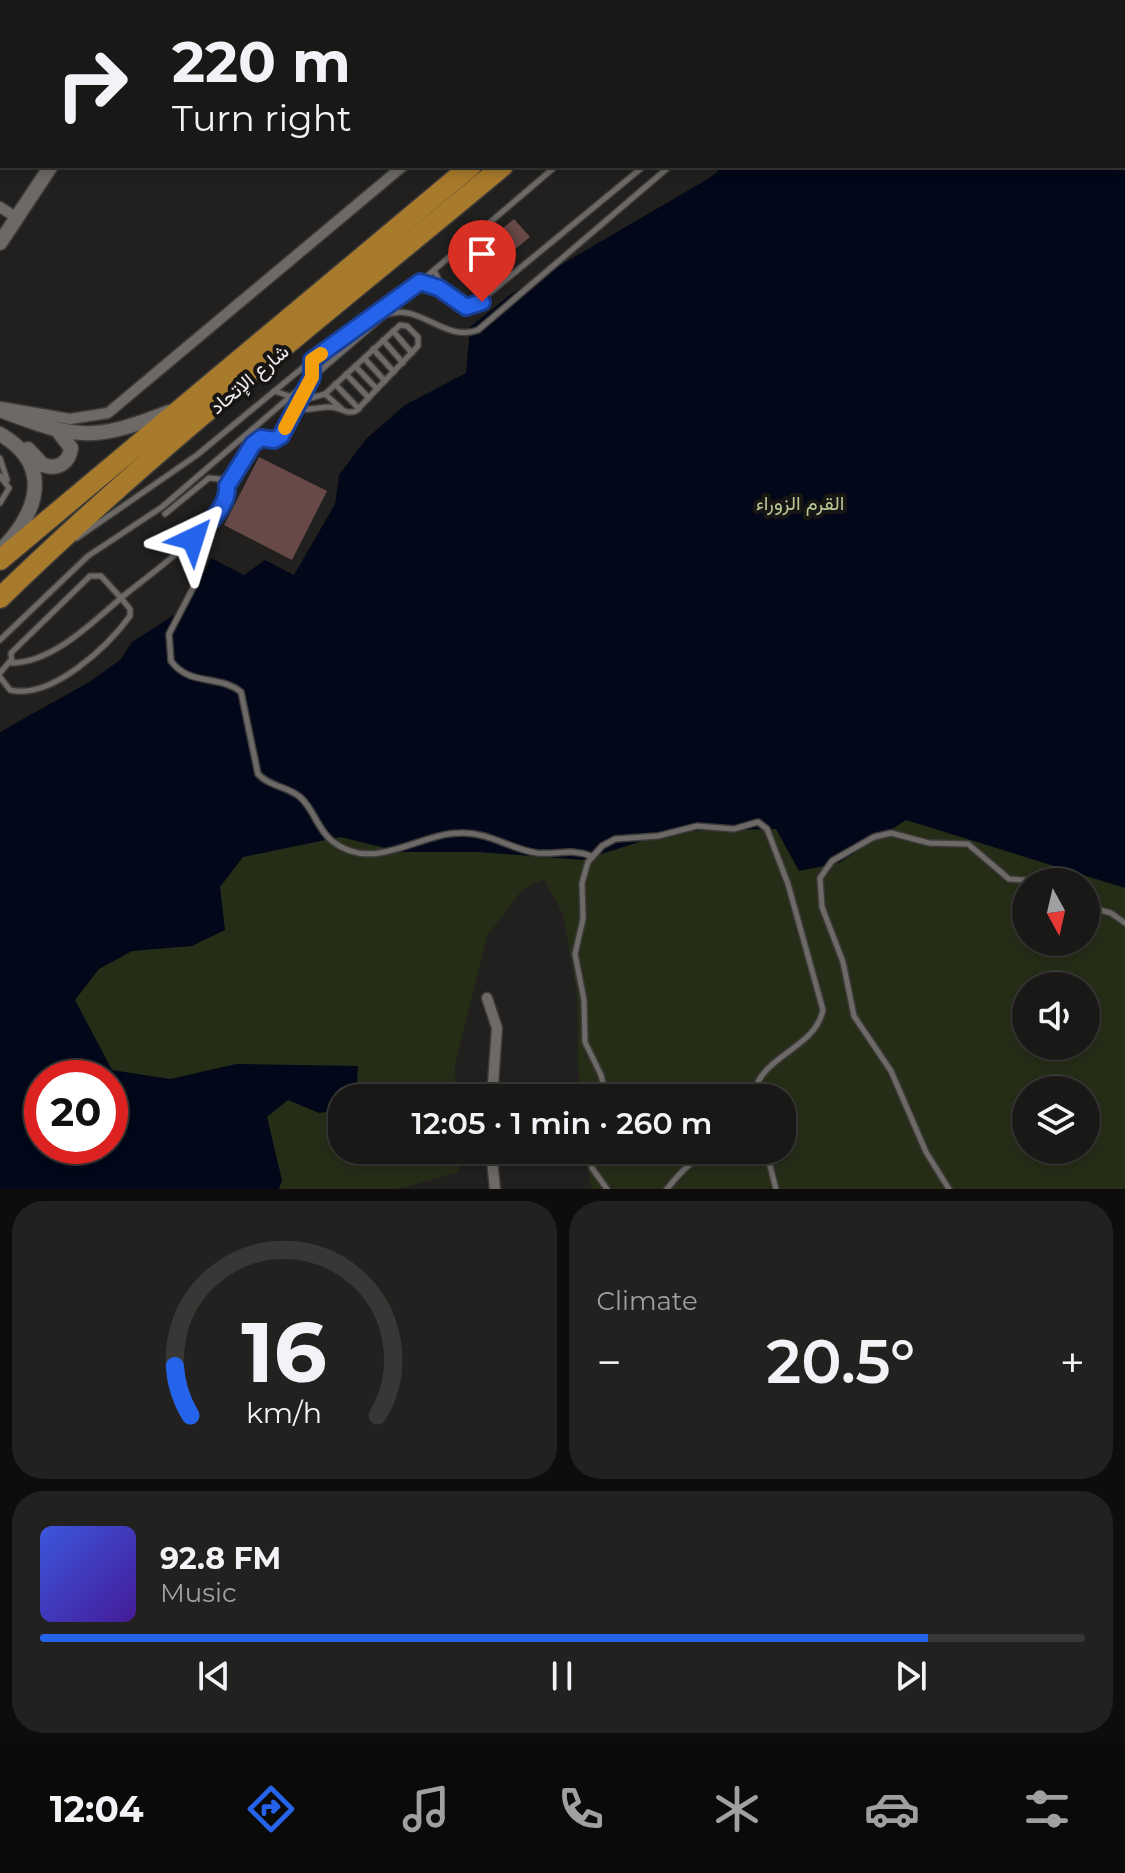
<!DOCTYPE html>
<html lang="en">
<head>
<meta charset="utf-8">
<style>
  :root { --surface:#191816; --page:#22211f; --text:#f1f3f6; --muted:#9fa0a1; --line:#373735; --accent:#2563eb }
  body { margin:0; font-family:Montserrat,Vazirmatn,sans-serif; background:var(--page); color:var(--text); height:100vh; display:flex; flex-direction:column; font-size:30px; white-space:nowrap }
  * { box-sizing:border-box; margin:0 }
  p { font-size:26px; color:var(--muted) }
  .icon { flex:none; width:44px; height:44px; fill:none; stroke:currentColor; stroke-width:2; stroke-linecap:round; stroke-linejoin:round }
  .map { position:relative; height:1189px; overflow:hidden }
  .drawer { display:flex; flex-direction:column; gap:12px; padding:12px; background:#0e0d0c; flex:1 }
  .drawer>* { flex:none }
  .guide { position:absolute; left:0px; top:0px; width:1126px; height:168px; box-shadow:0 4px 12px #0003,0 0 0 2px var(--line); background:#191816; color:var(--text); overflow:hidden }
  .needle { width:52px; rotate:172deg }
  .tools { position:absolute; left:1012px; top:868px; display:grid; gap:16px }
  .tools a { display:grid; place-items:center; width:88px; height:88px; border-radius:50%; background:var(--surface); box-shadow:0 4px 12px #0003,0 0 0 2px var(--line); font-size:40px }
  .speed { position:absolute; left:24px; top:1060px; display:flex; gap:16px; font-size:40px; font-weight:700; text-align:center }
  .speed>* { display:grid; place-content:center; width:104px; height:104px; border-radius:50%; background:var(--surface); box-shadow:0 4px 12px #0003,0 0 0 2px var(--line); line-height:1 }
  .speed .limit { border:12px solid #d22; background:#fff; color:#111 }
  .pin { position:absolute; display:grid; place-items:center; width:68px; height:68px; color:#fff; margin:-82px -34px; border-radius:50% 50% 50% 0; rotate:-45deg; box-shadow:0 0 8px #0007 }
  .pin .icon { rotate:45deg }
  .me { position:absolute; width:88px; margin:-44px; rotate:41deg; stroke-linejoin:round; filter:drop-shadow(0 0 6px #0008) }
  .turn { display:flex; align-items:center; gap:28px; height:168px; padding:0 40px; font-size:36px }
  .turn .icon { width:104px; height:104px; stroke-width:2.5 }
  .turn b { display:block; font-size:56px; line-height:68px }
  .big { font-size:60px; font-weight:600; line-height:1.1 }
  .drawer .tile { flex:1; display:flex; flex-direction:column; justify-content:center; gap:12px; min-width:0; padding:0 28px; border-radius:32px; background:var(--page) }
  .drawer .dial { align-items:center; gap:0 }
  .dial svg { height:208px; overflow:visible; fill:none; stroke:var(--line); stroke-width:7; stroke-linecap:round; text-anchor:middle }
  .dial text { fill:var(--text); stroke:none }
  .song { display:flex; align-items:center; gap:24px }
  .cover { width:96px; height:96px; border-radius:12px; background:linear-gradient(135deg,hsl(230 70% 55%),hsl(260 70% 35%)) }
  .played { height:8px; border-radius:4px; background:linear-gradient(90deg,var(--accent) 85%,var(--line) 85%) }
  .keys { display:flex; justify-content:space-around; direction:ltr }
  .heat { display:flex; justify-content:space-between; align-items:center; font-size:44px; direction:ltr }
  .drawer .tiles { flex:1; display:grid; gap:12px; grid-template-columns:1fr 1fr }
  .tile:last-child { grid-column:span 2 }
  .trip { position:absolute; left:328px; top:1084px; width:468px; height:80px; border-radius:32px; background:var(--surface); box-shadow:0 4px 12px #0003,0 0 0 2px var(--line); font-weight:600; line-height:80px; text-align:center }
  .tab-bar { display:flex; height:128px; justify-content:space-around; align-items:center; background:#0a0a09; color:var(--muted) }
  .tab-bar .icon { width:56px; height:56px }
  .tab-bar .selected { color:var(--accent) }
  .tab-bar b { font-size:36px; color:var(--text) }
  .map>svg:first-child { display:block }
  .green { fill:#262d17; fill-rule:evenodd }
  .water { fill:#020819; fill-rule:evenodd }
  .building { fill:#674947 }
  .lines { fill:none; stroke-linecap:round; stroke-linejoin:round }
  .lane-casing { stroke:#3d3b3a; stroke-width:8 }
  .street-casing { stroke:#3d3b3a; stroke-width:13 }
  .secondary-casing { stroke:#3d3b3a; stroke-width:17 }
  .highway-casing { stroke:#3d3b3a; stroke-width:23 }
  .path { stroke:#8b8a88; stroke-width:2; stroke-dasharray:6 6; stroke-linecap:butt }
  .lane { stroke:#6c6967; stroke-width:5 }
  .street { stroke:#6c6967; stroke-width:10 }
  .secondary { stroke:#6c6967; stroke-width:14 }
  .highway { stroke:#a87a2b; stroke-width:20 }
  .route-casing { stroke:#184099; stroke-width:20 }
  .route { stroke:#2563eb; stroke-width:14 }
  .slow { stroke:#f59e0b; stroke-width:14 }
  .labels { text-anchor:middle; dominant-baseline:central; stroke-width:8; stroke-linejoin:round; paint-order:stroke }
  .street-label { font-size:20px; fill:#f0eeed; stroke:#181614 }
  .park-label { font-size:20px; fill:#b6c795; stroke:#181614 }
</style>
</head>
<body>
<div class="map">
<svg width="1125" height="1189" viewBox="0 0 1125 1189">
  <rect width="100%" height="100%" fill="#21201e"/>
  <path class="green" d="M1125,116v1073h-533l-9,-39h199v-52h-203l-2,-105 -14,-79 -19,-35 -22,11 -35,46 -32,130 1,32h-114v52h116l1,22 -60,17h-399v-457l89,-50 31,-22 12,-18 54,-35 25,-49 33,17 21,-15 29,15 41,-71 4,-29 27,-36 39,-34 61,-32 4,-46 41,-33 200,-117 12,-11h401zM1026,882h60v60h-60zM1026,986h60v60h-60zM42,1078h68v68h-68zM1026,1090h60v60h-60z"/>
  <path class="water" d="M1125,116v772l-219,-68 -67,43 -40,8 -23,-42 -103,2 -90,29 -105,-8h-76l-62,-15 -97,20 -23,30 5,43 -33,16 -60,5 -33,18 -24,31 37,70 58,9 66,-15 122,2 -2,32h-14v12l-23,3 -31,-13 -21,17 15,63 -3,9h-279v-457l89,-50 31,-22 12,-18 54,-35 25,-49 33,17 21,-15 29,15 41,-71 4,-29 27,-36 39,-34 61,-32 4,-46 41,-33 200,-117 12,-11h401zM42,1078h68v68h-68z"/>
  <g class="building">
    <polygon points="514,219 530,237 513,251 497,233"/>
    <polygon points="491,237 507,256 491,270 475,251"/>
    <polygon points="259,457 327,491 292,560 224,525"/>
  </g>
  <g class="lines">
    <defs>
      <g id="lane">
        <polyline points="749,2 751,0"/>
        <polyline points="840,2 842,0"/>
        <polyline points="973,2 976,0"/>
        <polyline points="434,270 443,288"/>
        <path d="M420,282c21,3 33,26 54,24l170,-140"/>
        <polyline points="393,331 412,353"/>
        <polyline points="383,340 403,363"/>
        <polyline points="373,349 394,372"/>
        <polyline points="364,358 385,381"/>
        <polyline points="355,366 377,389"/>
        <polyline points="346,374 369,398"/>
        <polyline points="335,384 359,409"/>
        <polyline points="274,391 301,400"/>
        <polyline points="325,394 342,409"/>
        <path d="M296,409c13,2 22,-2 34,-2 11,0 15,8 26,4l62,-65v-9l-11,-11 -7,-1 -75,69 -24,7"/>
        <polyline points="0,458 7,480"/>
        <polyline points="0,476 9,488 0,503"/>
        <polyline points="227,486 257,441 281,436 312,377 312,360"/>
        <polyline points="77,538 197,455 312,360 420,282 556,166"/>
        <path d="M90,576h11l20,22c-29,25 -68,64 -109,65l-1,-10z"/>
        <path d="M196,582l-27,52 2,27c19,26 48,13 70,31l17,82c12,13 29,12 42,23 14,12 17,32 32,44 42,33 85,-8 129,-8 28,-1 49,16 76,20 19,2 35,-5 54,3"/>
        <path d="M0,640l88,-84 74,-49 223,-192c34,-14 59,28 93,15l192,-164"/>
        <polyline points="0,673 10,661"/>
        <path d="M0,677l10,13c42,10 98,-44 120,-74v-7l-9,-11c25,-21 108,-78 106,-112l-7,-7 -11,-1 -44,36"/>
        <polyline points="1086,906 1111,913 1125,923"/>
        <path d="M607,1098l-6,-23 -16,-33 -1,-42 -9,-46 8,-35 -1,-36 6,-21 14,-16 13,-7 43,-3 39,-10 37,3 24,-7 9,7 21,55 35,126c-9,41 -64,44 -70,88"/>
        <polyline points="593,1150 592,1168 607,1189"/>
        <polyline points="769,1162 776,1189"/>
        <path d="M667,1189c32,-41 51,-45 100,-27l3,-12"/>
        <polyline points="949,1189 926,1152 891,1071 854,1016 843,962 822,907 820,878 832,861 874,837 891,833 929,843 968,844 1009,879 1056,882"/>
      </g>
      <g id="street">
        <polyline points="484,0 487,2"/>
        <polyline points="605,2 607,0"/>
        <polyline points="0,207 17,218"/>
        <polyline points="1,407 70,419 108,413 403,166"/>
        <polyline points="487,998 497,1028 492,1098"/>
        <polyline points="491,1150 495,1189"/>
      </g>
      <g id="secondary">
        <polyline points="161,2 162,0"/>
        <polyline points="0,243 51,166"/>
        <path d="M0,410c75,29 93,32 169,2"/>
        <path d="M0,434c52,30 39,75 5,112"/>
        <path d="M28,449l15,16c15,5 26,-2 28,-17l-13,-17"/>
      </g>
      <g id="highway">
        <polyline points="658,2 660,0"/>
        <polyline points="698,2 700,0"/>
        <polyline points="0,560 471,166"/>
        <path d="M0,598c158,-154 334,-291 503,-432"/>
      </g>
    </defs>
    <use href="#lane" class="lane-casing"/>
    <use href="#street" class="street-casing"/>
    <use href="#secondary" class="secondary-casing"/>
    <use href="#highway" class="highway-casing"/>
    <polyline class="path" points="941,2 944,0"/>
    <use href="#lane" class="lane"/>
    <use href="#street" class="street"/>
    <use href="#secondary" class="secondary"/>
    <use href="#highway" class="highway"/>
  </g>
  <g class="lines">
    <defs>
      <path id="route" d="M193,539c13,-13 36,-33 34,-53l26,-42 8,-6 13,2 7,-4 31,-59v-17l108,-78 19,6 27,19 16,-5"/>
    </defs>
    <use href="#route" class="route-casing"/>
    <use href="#route" class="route"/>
    <polyline class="slow" points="285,428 312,377 312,360 321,354"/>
  </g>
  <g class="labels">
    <g class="street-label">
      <text transform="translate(249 379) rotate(-40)">شارع الإتحاد</text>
    </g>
    <g class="park-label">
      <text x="800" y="503">القرم الزوراء</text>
    </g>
  </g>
</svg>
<div class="tools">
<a><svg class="needle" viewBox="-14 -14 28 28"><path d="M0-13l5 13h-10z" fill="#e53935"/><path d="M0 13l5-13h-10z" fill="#9fa0a1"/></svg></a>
<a><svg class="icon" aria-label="sound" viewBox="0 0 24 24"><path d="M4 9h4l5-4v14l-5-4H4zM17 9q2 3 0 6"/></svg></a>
<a><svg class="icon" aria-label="layers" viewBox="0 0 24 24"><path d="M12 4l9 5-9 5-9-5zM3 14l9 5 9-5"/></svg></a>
</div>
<div class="speed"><div class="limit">20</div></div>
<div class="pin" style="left:482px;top:302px;background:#d93025"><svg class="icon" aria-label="arrive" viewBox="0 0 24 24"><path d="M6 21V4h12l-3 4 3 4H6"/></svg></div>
<svg class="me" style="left:193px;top:539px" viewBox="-20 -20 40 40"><path d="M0-17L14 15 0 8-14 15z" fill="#2563eb" stroke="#fff" stroke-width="4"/></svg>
<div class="trip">12:05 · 1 min · 260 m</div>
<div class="guide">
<div class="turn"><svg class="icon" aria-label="right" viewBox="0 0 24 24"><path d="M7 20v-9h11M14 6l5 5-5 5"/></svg><div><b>220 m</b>Turn right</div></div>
</div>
</div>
<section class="drawer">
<div class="tiles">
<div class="tile dial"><svg viewBox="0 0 100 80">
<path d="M14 69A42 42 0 1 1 86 69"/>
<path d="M14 69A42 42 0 0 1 8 50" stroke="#2563eb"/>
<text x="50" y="56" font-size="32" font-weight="700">16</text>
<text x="50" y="72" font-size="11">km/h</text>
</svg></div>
<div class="tile"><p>Climate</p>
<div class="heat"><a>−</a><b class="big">20.5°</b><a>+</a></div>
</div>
<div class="tile">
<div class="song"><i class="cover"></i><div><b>92.8 FM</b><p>Music</p></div></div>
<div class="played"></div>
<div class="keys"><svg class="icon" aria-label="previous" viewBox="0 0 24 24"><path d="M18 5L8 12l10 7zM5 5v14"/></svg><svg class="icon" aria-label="pause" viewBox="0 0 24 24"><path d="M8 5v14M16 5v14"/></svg><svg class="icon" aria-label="next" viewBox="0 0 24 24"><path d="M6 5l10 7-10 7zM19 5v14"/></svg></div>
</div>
</div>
</section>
<nav class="tab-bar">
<b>12:04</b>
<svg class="icon selected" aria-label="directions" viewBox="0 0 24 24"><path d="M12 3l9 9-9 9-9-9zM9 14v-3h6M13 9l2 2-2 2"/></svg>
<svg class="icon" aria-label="music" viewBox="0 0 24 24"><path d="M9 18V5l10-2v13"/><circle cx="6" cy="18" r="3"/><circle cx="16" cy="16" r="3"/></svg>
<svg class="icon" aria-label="phone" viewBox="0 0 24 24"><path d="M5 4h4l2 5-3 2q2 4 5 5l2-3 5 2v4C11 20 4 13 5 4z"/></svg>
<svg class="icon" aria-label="climate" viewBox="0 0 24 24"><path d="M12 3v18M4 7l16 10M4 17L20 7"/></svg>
<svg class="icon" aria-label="car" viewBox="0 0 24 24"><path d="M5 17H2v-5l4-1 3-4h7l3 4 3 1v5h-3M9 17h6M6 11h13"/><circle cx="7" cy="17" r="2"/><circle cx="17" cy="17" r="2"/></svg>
<svg class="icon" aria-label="filters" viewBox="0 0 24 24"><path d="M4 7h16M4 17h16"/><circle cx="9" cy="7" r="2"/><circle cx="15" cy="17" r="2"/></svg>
</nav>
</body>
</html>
